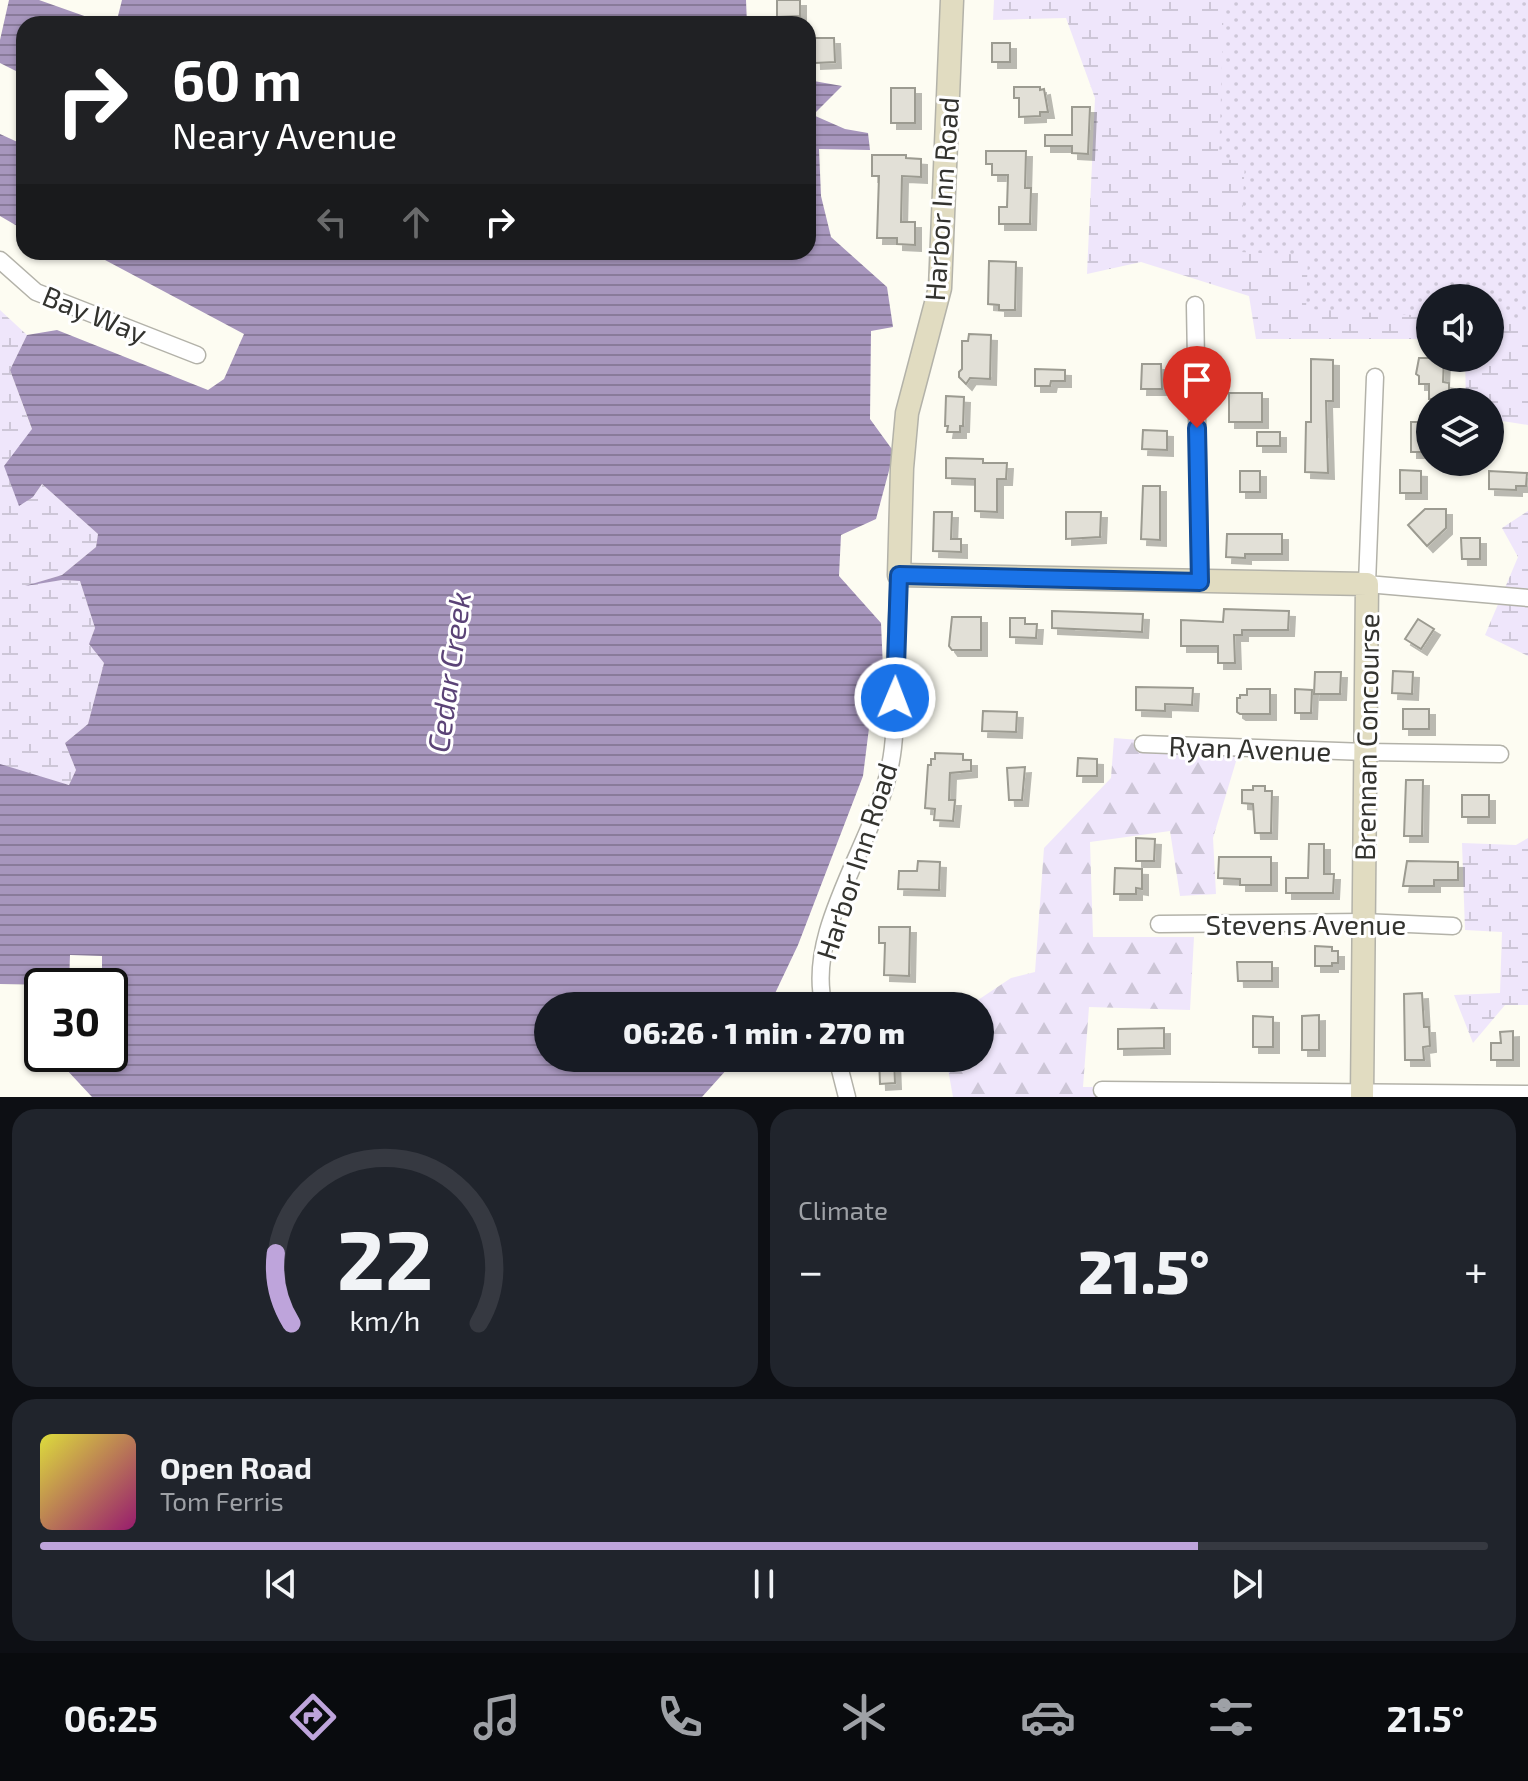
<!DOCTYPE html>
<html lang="en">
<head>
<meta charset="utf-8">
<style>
  :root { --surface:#171b24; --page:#20242c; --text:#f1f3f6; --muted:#9ea1a6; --line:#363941; --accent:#bea4db }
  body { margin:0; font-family:"Exo 2",sans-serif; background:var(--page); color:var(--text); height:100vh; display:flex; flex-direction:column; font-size:30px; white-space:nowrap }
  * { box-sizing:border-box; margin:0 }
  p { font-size:26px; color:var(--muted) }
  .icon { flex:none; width:44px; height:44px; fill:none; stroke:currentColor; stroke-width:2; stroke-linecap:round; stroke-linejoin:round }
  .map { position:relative; height:1097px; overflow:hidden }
  .drawer { display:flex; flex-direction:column; gap:12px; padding:12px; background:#0d0f14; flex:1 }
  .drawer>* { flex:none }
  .hud { position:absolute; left:16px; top:16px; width:800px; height:244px; border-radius:24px; box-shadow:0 2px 6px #0004; background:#202124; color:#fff; overflow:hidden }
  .controls { position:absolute; left:1416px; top:284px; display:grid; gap:16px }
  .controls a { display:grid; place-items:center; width:88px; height:88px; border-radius:50%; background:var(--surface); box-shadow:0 2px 6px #0004; font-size:40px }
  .speed { position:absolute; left:24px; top:968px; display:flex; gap:16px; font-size:40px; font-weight:700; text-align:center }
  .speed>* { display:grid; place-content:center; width:104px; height:104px; border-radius:50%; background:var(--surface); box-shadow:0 2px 6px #0004; line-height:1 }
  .speed .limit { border:4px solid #111; border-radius:12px; background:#fff; color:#111 }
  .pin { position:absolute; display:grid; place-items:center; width:68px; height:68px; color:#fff; margin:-82px -34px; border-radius:50% 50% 50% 0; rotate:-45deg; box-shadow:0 0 8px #0007 }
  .pin .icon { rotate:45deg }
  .me { position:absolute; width:88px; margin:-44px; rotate:1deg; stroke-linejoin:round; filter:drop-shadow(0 0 6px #0008) }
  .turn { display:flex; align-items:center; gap:28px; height:168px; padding:0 24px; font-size:36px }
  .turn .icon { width:104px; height:104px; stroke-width:2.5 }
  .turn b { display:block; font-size:56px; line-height:68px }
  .lanes { display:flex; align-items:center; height:76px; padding:0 24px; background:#0003; justify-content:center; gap:40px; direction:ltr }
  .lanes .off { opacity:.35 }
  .big { font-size:60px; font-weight:800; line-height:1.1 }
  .drawer .card { flex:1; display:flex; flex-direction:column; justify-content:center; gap:12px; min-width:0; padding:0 28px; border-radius:24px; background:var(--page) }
  .drawer .dial { align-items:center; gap:0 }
  .dial svg { height:208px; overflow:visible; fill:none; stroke:var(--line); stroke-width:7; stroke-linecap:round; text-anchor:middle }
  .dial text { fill:var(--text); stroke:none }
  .song { display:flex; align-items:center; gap:24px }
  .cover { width:96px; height:96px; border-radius:12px; background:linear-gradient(135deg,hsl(60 70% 55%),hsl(320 70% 35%)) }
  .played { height:8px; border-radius:4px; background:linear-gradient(90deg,var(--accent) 80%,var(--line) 80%) }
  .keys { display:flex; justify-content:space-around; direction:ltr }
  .heat { display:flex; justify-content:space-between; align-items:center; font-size:44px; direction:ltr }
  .drawer .tiles { flex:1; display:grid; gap:12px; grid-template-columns:1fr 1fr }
  .card:last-child { grid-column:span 2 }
  .trip { position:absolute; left:534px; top:992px; width:460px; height:80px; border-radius:40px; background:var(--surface); box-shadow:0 2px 6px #0004; font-weight:800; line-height:80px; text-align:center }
  .dock { display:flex; height:128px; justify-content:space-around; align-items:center; background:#090b0e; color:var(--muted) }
  .dock .icon { width:56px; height:56px }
  .dock .current { color:var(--accent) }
  .dock b { font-size:36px; color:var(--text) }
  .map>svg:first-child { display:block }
  .forest { fill:url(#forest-firs) }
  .wetland { fill:url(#wetland-marsh) }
  .park { fill:url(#park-dots) }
  .water { fill:url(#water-rules) }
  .building { fill:#e2e0d7; stroke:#9c9b91; stroke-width:2; filter:url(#shadow) }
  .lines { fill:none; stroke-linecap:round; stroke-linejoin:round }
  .street-casing { stroke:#b3b2a9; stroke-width:19 }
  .secondary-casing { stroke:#b3b2a9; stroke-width:25 }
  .street { stroke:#fff; stroke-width:16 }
  .secondary { stroke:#e1dcc1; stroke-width:22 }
  .route-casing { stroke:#114b97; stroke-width:20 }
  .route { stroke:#1a73e8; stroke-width:14 }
  .labels { text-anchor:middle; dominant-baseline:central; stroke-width:6; stroke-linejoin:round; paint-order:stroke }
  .street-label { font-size:28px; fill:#33332f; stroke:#fff }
  .water-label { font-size:30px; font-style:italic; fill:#5b4377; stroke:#fff }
</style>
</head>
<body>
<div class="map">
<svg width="1528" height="1097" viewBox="0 0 1528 1097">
  <defs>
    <pattern id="forest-firs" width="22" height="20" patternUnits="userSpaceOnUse" patternTransform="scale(2)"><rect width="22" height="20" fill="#efe6fb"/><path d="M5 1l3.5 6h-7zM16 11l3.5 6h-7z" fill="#cdc6d7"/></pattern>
    <pattern id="wetland-marsh" width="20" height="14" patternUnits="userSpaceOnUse" patternTransform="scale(2)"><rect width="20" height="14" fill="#efe6fb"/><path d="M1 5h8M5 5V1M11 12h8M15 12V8" fill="none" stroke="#cdc6d7"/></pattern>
    <pattern id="park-dots" width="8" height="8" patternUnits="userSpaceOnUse" patternTransform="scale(2)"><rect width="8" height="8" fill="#efe6fb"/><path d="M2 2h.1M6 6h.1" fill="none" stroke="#cdc6d7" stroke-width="1.8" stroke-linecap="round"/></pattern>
    <pattern id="water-rules" width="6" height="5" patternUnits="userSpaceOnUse" patternTransform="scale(2)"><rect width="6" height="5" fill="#a796bd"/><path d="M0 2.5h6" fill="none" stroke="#897b9a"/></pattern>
    <filter id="shadow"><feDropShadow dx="6" dy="6" stdDeviation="0" flood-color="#0004"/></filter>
  </defs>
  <rect width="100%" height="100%" fill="#fdfcf2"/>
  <polygon class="forest" points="1114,738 1240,748 1213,838 1216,894 1180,896 1170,831 1090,842 1093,937 1194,937 1190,1010 1089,1007 1083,1087 1112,1087 1112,1097 953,1097 946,1058 980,1058 980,1006 969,1006 1011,978 1035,972 1044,848 1111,778"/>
  <g class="wetland">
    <polygon points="994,0 1528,0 1528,425 1490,419 1490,402 1466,402 1465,358 1490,358 1490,298 1430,298 1430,339 1256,339 1249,296 1141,262 1087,274 1095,98 1066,18 993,20"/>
    <polygon points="0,310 27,335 10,370 32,430 33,497 42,484 98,534 96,547 62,575 32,584 62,580 80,581 95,628 89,644 104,663 88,724 65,743 76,770 69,785 0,765"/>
    <polygon points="1528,511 1528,656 1485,635 1518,557 1502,528"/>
    <polygon points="1528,838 1528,1005 1505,1005 1473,1043 1454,995 1500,993 1502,932 1465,930 1462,843 1516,845"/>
  </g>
  <polygon class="park" points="1224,0 1528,0 1528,322 1490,320 1490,298 1430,298 1430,316 1306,309 1308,255 1240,252 1245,161 1219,159"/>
  <g class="water">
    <polygon points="9,0 39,0 107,24 24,24 24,75 0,63 0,40"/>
    <polygon points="122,0 746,0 747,24 116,24"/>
    <polygon points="808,80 842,86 813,115 845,129 868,133 870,150 819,149 821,196 831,237 887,287 893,327 871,331 870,419 894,452 876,519 841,535 839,576 881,623 884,691 873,696 863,776 798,945 769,1006 548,1006 548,1058 737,1058 702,1097 92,1097 52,1054 110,1054 110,986 102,986 102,956 70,955 69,985 0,984 0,764 69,785 76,770 65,743 88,724 104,663 89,644 95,628 80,581 62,580 25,586 62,575 96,547 98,534 42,484 33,497 19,506 4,466 32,429 10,370 27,335 57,330 208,390 224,379 244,334 90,252 808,252"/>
    <polygon points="0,134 24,145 24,230 0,216"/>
  </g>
  <g class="building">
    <polygon points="777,0 800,0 800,16 777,17"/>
    <polygon points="814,38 834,38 835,62 815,63"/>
    <rect x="992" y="43" width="18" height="19"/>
    <polygon points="1014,87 1040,87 1040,90 1044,89 1048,112 1040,112 1040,116 1019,117 1019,98 1014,98"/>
    <rect x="891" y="88" width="24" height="35"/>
    <polygon points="1072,107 1090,107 1088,154 1072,153 1072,146 1045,146 1045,135 1072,135"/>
    <polygon points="986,151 1026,151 1025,188 1031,188 1030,224 999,224 999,207 1007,207 1008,175 992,175 992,164 986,164"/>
    <polygon points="872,155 906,155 906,158 921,159 921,177 902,176 901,222 915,222 915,245 897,244 897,238 877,238 879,176 872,176"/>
    <polygon points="989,261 1016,262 1015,310 999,310 999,305 988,304"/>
    <polygon points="969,334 991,335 990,379 970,378 966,384 959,377 959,372 962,369 962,341 968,341"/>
    <polygon points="1419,358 1444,358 1443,382 1449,383 1449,399 1429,399 1429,384 1419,384 1419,376 1416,374"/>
    <polygon points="1311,359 1333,360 1333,401 1326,401 1328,473 1305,472 1306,422 1311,422"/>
    <polygon points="1142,364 1161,364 1162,389 1141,389"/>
    <polygon points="1035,369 1065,370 1065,381 1051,381 1050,386 1035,386"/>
    <rect x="1229" y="393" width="33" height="29"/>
    <polygon points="946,396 964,397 963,426 960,426 960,432 947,432 948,426 945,426"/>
    <rect x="1411" y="422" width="19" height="30"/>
    <polygon points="1143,430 1167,431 1167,450 1142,449"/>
    <rect x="1257" y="432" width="23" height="14"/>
    <polygon points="946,458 983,459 983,463 1007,463 1006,479 997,479 997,512 975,511 975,479 946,478"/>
    <polygon points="1400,470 1421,471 1421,493 1400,493"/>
    <rect x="1240" y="471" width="20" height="21"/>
    <polygon points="1489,471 1527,473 1526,486 1516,486 1516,490 1489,489"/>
    <polygon points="1143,486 1160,486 1160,540 1141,539"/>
    <polygon points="1425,509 1446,509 1446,528 1427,546 1408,525"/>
    <polygon points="934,512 952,512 951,539 961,539 961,552 933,551"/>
    <polygon points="1066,512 1101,512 1100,537 1066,539"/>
    <polygon points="1227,534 1282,534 1282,554 1245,554 1245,558 1226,557"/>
    <polygon points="1461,538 1480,538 1480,559 1462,559"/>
    <polygon points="1224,609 1289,611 1288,630 1242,630 1242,635 1234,635 1235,663 1218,663 1218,646 1181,646 1181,620 1223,622"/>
    <polygon points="1052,611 1143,614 1142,632 1052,628"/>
    <polygon points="952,617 981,617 981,650 952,650 949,646"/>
    <polygon points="1010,618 1025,618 1025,624 1037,624 1036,638 1010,637"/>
    <polygon points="1418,619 1434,629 1421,649 1405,639"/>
    <polygon points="1393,671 1413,672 1412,694 1392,693"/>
    <polygon points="1315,672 1341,672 1340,694 1314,694"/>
    <polygon points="1136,687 1193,688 1192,705 1165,704 1165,711 1136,710"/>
    <polygon points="1247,689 1270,689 1270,714 1240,714 1237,712 1237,698 1240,698 1240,695 1247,695"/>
    <polygon points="1295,689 1312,690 1311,713 1295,713"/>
    <rect x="1403" y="709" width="26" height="20"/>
    <polygon points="983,711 1017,712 1016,732 982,731"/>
    <polygon points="935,753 963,754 963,760 971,760 971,771 950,773 949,800 955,800 953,821 934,820 935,809 925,808 928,765 931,765 931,759 935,759"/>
    <polygon points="1078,758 1097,759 1097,776 1077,776"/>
    <polygon points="1025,767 1022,800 1009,800 1007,768"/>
    <polygon points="1406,780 1423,780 1422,836 1404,836"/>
    <polygon points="1253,786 1265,786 1265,791 1272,791 1271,833 1255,833 1253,804 1242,803 1242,790 1253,790"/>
    <rect x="1462" y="795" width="27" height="22"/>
    <polygon points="1136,838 1155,839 1154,861 1136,861"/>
    <polygon points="1309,844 1324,844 1324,874 1334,874 1333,893 1286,893 1286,878 1308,878"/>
    <polygon points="1219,857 1271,857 1271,885 1240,885 1240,879 1218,878"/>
    <polygon points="918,861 940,862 939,890 898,889 899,871 917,871"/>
    <polygon points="1407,861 1458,862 1458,880 1434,880 1434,886 1403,886"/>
    <polygon points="1115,868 1142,869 1142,889 1136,888 1136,894 1114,894"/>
    <polygon points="879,927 910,927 909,976 884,975 885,943 879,943"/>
    <polygon points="1315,946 1332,947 1332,951 1338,951 1338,963 1332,963 1332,966 1315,966"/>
    <polygon points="1237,962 1272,962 1272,981 1238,981"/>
    <polygon points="1422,993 1424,1027 1429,1027 1430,1046 1423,1047 1424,1060 1405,1060 1404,994"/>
    <polygon points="1319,1015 1319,1050 1302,1050 1302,1016"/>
    <polygon points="1253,1016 1273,1017 1273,1047 1253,1047"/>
    <polygon points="1164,1028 1164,1048 1118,1049 1118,1029"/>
    <polygon points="1513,1031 1513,1060 1491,1060 1491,1043 1501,1043 1500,1032"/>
    <polygon points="879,1058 894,1058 895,1083 880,1084"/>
  </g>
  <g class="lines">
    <defs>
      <g id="street">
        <polyline points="0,260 36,292 197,355"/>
        <polyline points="1195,305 1200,582"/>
        <polyline points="1375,377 1367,584 1528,598"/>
        <polyline points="1143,744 1366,752 1500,754"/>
        <polyline points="1159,924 1363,922 1453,926"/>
        <path d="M824,1006c-20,-75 52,-166 66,-240 7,-33 4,-65 5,-98 1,-31 3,-62 4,-93"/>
        <polyline points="837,1058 847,1097"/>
        <polyline points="1102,1090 1528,1094"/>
      </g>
      <polyline id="secondary" points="952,0 940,288 907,413 902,468 899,575 1367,584 1362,1097"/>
    </defs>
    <use href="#street" class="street-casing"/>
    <use href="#secondary" class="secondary-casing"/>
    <use href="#street" class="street"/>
    <use href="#secondary" class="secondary"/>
  </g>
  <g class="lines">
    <defs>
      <polyline id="route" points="895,698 899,575 1200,582 1197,428"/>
    </defs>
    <use href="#route" class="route-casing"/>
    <use href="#route" class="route"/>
  </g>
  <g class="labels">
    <g class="street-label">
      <text transform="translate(941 199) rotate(-86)">Harbor Inn Road</text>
      <text transform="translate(95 314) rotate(22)">Bay Way</text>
      <text transform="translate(1366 737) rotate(-89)">Brennan Concourse</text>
      <text transform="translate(1250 748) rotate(2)">Ryan Avenue</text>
      <text transform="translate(856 861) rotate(-72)">Harbor Inn Road</text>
      <text x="1306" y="924">Stevens Avenue</text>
    </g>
    <g class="water-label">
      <text transform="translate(448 672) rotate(-82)">Cedar Creek</text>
    </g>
  </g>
</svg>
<div class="controls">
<a><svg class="icon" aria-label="sound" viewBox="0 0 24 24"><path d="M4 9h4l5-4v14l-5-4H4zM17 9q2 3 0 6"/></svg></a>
<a><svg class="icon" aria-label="layers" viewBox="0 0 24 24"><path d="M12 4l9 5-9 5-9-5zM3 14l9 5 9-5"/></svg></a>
</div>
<div class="speed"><div class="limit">30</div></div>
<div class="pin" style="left:1197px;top:428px;background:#d93025"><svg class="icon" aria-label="arrive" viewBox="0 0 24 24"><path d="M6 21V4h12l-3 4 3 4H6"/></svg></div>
<svg class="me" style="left:895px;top:698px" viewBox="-20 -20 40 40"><circle r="17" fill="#1a73e8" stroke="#fff" stroke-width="3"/><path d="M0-11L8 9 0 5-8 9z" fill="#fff"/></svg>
<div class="trip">06:26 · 1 min · 270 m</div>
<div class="hud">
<div class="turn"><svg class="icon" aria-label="right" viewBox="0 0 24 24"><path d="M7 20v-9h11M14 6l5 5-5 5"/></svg><div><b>60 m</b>Neary Avenue</div></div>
<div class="lanes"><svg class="icon off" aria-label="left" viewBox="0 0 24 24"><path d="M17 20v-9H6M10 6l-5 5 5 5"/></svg><svg class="icon off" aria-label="ahead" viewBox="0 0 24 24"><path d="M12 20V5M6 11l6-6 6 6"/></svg><svg class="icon" aria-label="right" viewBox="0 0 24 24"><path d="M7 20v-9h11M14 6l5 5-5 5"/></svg></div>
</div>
</div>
<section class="drawer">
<div class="tiles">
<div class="card dial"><svg viewBox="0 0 100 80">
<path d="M14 69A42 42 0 1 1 86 69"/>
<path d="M14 69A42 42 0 0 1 8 42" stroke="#bea4db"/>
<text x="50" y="56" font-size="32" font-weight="700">22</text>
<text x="50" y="72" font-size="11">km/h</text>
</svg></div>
<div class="card"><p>Climate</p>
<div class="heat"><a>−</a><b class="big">21.5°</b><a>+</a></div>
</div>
<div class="card">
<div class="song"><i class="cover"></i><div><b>Open Road</b><p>Tom Ferris</p></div></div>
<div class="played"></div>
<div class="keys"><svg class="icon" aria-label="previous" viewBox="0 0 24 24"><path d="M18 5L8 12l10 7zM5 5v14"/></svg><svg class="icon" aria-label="pause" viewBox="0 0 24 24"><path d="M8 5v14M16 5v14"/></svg><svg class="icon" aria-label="next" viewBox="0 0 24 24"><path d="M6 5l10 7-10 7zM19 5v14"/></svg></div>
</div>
</div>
</section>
<nav class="dock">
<b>06:25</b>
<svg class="icon current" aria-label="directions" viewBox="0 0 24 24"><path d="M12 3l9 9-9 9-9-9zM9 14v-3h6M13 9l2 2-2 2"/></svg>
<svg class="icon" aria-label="music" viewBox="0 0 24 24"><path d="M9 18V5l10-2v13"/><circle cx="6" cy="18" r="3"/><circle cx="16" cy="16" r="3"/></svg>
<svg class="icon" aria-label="phone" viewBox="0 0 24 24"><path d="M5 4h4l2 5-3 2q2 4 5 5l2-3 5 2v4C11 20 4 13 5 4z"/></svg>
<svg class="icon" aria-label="climate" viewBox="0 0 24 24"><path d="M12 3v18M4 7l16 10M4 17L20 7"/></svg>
<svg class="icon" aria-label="car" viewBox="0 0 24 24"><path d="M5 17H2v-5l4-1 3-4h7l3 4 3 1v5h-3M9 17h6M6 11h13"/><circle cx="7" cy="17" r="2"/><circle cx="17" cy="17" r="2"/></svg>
<svg class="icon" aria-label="filters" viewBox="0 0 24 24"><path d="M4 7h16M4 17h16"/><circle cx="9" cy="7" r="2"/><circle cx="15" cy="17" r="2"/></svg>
<b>21.5°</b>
</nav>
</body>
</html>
